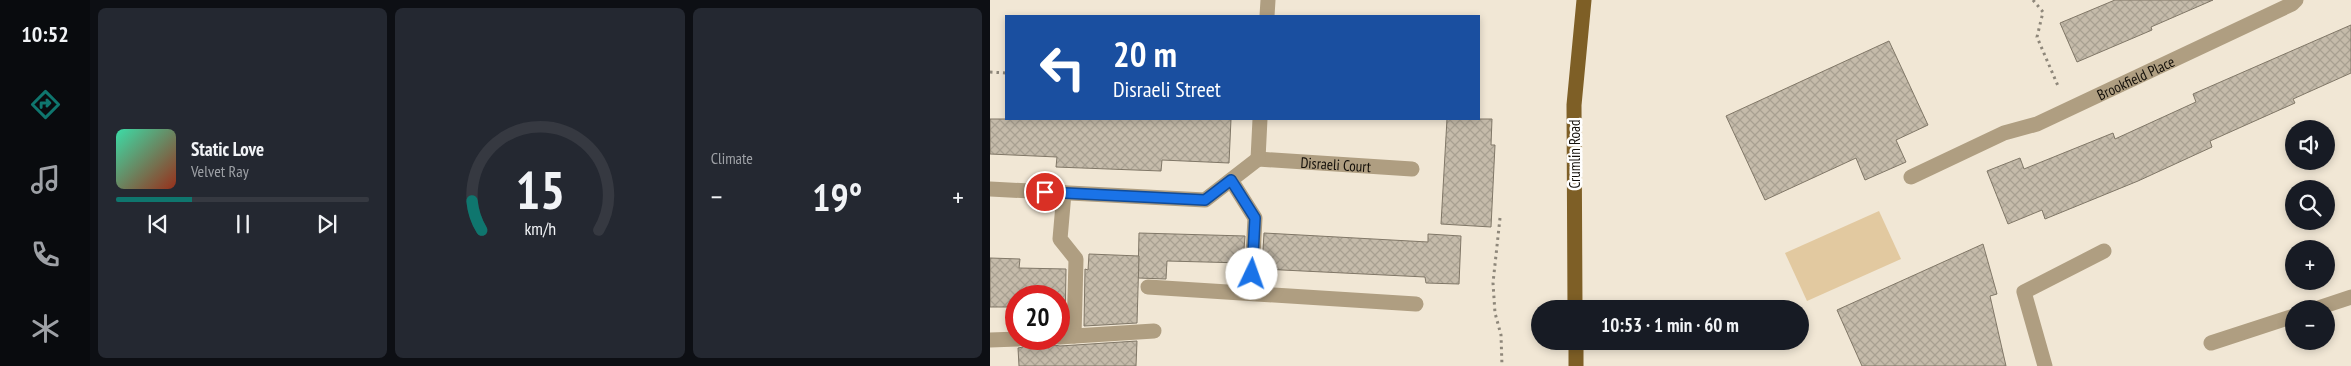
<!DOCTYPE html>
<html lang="en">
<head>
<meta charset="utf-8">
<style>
  :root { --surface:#171b24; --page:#242831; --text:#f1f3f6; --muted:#9ea1a6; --line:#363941; --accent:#0f766e }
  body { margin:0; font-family:"PT Sans Narrow",sans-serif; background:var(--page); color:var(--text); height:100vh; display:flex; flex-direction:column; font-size:19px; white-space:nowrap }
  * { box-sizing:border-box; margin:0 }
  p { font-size:16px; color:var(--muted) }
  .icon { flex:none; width:28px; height:28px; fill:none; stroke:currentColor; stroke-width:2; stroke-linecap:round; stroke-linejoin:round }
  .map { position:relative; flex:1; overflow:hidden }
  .sheet { display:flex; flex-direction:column; gap:8px; padding:8px; background:#0d0f14; width:900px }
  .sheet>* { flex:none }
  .guide { position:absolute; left:15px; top:15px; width:475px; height:105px; border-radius:0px; box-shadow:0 2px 8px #0003; background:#1a4fa0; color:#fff; overflow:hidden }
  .buttons { position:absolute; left:1295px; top:120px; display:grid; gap:10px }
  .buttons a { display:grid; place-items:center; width:50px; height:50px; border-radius:50%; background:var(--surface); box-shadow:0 2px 8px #0003; font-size:25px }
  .speed { position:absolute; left:15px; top:285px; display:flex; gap:10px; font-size:25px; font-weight:700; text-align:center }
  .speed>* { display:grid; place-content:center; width:65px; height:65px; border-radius:50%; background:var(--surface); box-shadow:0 2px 8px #0003; line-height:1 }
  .speed .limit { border:8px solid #d22; background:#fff; color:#111 }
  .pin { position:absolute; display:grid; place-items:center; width:42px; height:42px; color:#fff; margin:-21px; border:2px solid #fff; border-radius:50%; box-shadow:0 1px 5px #0007 }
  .me { position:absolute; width:55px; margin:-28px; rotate:3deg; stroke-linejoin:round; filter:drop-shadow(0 0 4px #0008) }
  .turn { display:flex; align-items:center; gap:18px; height:105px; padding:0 25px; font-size:22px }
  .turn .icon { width:65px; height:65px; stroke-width:2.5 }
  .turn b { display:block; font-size:35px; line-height:42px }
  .big { font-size:38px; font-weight:800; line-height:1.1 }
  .sheet .tile { flex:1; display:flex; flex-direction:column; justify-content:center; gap:8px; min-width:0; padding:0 18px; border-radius:8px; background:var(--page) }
  .sheet .dial { align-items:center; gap:0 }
  .dial svg { height:130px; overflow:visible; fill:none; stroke:var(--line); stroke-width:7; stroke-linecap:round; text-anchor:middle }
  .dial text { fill:var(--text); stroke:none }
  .song { display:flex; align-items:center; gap:15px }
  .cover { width:60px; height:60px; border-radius:8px; background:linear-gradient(135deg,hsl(160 70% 55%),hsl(10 70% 35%)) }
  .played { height:5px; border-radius:2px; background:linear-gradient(90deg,var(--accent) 30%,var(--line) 30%) }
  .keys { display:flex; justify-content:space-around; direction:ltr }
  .heat { display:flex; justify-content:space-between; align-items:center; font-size:28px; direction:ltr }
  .sheet .tiles { flex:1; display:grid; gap:8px; grid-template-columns:repeat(3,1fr) }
  .trip { position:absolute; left:541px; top:300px; width:278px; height:50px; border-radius:25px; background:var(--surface); box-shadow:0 2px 8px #0003; font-weight:800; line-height:50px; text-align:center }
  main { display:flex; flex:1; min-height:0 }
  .menu { display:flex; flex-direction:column; width:90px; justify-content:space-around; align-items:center; background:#090b0e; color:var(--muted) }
  .menu .icon { width:35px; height:35px }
  .menu .active { color:var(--accent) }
  .menu b { font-size:22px; color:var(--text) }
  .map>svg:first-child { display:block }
  .green { fill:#e2c9a0 }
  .building { fill:url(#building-cross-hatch); stroke:#807767 }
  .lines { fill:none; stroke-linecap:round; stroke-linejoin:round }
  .path { stroke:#8e877a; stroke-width:3; stroke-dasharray:2.5 4; stroke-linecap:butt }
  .minor { stroke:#af9e81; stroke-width:15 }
  .major { stroke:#7e5f26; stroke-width:15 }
  .route-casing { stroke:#114b97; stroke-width:12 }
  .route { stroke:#1a73e8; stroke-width:9 }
  .labels { text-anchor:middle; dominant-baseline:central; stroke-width:5; stroke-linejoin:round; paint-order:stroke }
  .street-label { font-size:15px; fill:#120e08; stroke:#fff }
</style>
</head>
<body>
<main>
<nav class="menu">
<b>10:52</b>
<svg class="icon active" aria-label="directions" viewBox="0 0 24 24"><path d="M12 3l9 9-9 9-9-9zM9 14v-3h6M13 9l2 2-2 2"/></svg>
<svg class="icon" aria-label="music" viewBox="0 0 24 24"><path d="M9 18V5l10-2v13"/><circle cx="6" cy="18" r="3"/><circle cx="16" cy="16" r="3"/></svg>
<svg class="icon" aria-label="phone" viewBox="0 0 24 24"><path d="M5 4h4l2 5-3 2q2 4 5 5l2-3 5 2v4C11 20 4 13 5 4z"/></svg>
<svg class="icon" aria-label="climate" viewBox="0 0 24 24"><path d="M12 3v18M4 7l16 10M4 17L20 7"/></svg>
</nav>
<section class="sheet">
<div class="tiles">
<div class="tile">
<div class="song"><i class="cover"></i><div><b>Static Love</b><p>Velvet Ray</p></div></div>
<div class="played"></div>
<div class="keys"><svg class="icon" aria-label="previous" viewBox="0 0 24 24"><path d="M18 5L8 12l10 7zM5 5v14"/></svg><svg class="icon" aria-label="pause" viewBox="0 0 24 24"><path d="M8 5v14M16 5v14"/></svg><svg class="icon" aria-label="next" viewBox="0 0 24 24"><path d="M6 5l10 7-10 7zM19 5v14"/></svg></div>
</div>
<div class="tile dial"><svg viewBox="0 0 100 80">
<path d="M14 69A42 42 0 1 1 86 69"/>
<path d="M14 69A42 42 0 0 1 8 51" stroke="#0f766e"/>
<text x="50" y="56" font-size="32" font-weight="700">15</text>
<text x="50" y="72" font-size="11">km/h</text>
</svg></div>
<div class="tile"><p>Climate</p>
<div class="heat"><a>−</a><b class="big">19°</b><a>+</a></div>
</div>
</div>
</section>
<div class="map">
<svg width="1361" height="366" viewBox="0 0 1361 366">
  <defs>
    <pattern id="building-cross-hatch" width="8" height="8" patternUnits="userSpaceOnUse" patternTransform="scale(1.25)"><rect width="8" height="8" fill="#c5bbaa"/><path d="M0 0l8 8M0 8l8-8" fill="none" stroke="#a8a091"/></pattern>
  </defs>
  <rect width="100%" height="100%" fill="#f1e7d5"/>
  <polygon class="green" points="889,211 911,259 817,301 795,253"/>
  <g class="building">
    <polygon points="1125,0 1223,0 1161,27 1162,30 1087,62 1070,23"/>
    <polygon points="1361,25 1361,73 1303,99 1305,103 1220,141 1222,147 1148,181 1055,219 1052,210 1018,224 997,171 1030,158 1034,169 1123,133 1125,139 1206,102 1203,94"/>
    <polygon points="899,41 938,125 906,140 916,162 875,180 866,158 775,200 736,116"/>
    <polygon points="0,119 241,119 239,163 172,160 171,171 66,167 67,157 0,154"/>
    <polygon points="457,119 502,119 501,145 505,145 501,227 451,224"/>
    <polygon points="149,233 255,236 253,263 177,261 176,279 148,278"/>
    <polygon points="274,233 438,242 438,234 471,236 469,284 436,283 435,277 272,269"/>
    <polygon points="993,244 1007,294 1000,296 1016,366 872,366 847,310"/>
    <polygon points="99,254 149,256 147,323 94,326 95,269 98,270"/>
    <polygon points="0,258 30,259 29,268 76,269 75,327 69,328 69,296 26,296 26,320 25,307 0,307"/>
    <polygon points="37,339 60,339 64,345 70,346 147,341 146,366 29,366 28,348 33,347"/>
  </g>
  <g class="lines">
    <g class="path">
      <polyline points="1043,0 1053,12 1047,37 1068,86"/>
      <polyline points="0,72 16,73"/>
      <polyline points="510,218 503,283 505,313 511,335 512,366"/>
    </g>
    <g class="minor">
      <polyline points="277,16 278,0"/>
      <path id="s1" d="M268,159l154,10"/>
      <polyline points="268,159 270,119"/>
      <path id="s2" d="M921,177l93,-44 33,-9 255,-120 4,-4"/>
      <polyline points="241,180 265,218 261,293"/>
      <polyline points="0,189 215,200 268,159"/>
      <polyline points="74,193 70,239 86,259 84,336"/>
      <polyline points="158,287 426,304"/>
      <polyline points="1325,309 1361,297"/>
      <polyline points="69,337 164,331"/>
      <polyline points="0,340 28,339"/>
      <polyline points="1221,343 1304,316"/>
      <polyline points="1055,366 1034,292 1114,251"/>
    </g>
    <g class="major">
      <polyline points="585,309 584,105 594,0"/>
      <polyline points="586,341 586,366"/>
    </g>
  </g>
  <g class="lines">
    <defs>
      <polyline id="route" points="55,192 215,200 241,180 265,218 262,274"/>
    </defs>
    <use href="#route" class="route-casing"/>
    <use href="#route" class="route"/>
  </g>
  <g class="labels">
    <g class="street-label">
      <text stroke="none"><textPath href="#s2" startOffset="246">Brookfield Place</textPath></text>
      <text transform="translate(584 154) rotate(-90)">Crumlin Road</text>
      <text stroke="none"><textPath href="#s1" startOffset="78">Disraeli Court</textPath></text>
    </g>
  </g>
</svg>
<div class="buttons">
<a><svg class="icon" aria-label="sound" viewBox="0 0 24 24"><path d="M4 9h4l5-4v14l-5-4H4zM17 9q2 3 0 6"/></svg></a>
<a><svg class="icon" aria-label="search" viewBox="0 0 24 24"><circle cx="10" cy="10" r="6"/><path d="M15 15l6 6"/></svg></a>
<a>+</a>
<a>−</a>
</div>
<div class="speed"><div class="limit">20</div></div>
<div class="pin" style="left:55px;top:192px;background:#d93025"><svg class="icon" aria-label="arrive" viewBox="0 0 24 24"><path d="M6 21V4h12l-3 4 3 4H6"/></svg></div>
<svg class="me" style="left:262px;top:274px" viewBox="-20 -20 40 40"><circle r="19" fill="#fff"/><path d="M0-13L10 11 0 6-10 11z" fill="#1a73e8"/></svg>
<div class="trip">10:53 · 1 min · 60 m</div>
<div class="guide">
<div class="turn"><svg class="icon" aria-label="left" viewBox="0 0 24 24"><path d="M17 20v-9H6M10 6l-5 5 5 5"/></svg><div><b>20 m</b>Disraeli Street</div></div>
</div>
</div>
</main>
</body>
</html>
